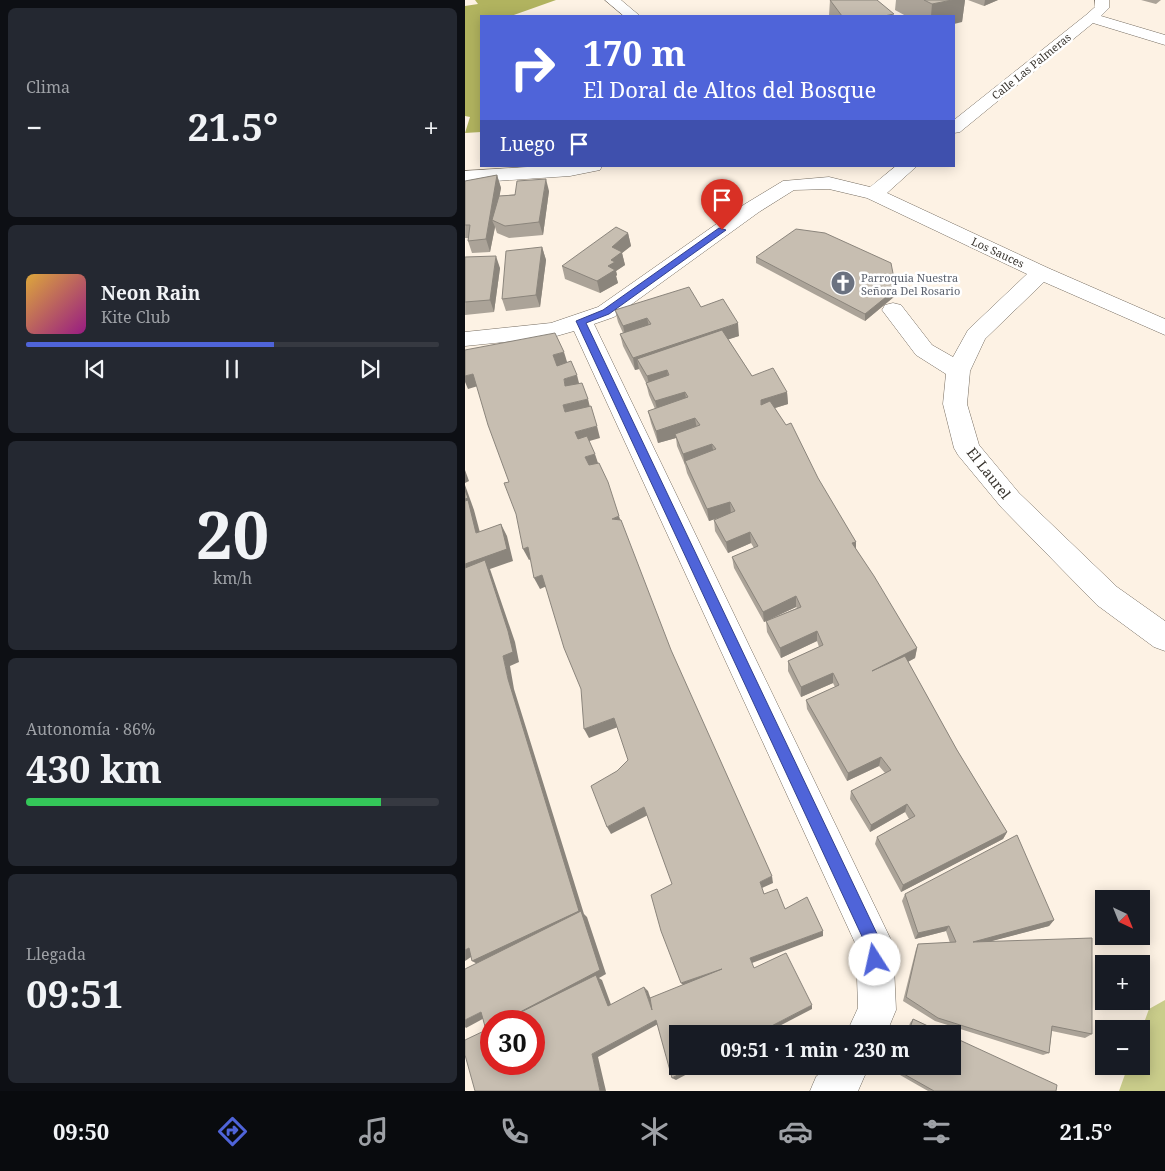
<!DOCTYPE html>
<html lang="es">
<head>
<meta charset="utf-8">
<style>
  :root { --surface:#171b24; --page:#242831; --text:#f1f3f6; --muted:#9ea1a6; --line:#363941; --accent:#4f64d9 }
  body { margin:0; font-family:"Noto Serif",serif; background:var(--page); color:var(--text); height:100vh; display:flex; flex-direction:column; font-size:19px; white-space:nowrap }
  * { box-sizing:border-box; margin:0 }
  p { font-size:16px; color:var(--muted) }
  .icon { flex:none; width:28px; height:28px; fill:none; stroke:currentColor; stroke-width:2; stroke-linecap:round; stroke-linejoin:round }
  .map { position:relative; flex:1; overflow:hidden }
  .sheet { display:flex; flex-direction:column; gap:8px; padding:8px; background:#0d0f14; width:465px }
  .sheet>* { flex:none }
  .top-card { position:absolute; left:15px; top:15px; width:475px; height:152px; border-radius:0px; box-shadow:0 2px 12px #0003; background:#4f64d9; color:#fff; overflow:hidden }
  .needle { width:32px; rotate:137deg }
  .tools { position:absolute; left:630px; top:890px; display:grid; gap:10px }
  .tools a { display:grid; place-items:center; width:55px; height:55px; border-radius:0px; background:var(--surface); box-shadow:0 2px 12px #0003; font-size:25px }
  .speed { position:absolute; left:15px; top:1010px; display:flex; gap:10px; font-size:25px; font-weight:700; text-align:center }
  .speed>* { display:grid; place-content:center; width:65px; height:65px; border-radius:50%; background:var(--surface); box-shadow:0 2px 12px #0003; line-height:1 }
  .speed .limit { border:8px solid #d22; background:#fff; color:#111 }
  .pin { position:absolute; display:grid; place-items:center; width:42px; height:42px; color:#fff; margin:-51px -21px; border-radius:50% 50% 50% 0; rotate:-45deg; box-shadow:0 0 5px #0007 }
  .pin .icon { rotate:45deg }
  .me { position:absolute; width:55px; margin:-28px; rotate:350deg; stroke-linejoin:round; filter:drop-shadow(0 0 4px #0008) }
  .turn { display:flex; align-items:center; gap:18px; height:105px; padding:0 20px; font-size:22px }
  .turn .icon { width:65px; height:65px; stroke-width:2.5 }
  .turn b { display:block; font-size:35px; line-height:42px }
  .then { display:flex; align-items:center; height:48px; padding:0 20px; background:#0003; gap:10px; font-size:19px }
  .big { font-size:38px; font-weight:700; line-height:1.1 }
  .sheet .widget { flex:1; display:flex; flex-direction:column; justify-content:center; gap:8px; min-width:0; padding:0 18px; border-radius:8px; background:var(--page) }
  .sheet .dial { align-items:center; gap:0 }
  .dial b { font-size:65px; line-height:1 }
  .song { display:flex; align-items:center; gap:15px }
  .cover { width:60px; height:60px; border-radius:8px; background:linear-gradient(135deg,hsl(40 70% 55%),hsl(310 70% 35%)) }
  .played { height:5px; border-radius:2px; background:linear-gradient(90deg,var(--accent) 60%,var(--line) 60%) }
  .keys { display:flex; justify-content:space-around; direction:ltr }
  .heat { display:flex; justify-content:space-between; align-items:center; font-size:28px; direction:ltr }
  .charge { height:8px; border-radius:4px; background:linear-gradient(90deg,#34c759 86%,var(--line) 0) }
  .trip { position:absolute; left:204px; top:1025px; width:292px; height:50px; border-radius:0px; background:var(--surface); box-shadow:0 2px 12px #0003; font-weight:700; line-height:50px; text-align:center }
  .tab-bar { display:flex; height:80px; justify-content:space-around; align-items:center; background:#090b0e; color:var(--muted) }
  .tab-bar .icon { width:35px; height:35px }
  .tab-bar .selected { color:var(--accent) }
  .tab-bar b { font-size:22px; color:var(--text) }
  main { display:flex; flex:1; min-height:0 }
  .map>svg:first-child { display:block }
  .green { fill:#cacd8b }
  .forest { fill:#b1b35f }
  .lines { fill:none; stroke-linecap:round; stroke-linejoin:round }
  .minor-casing { stroke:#756c60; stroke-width:1 }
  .minor { fill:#fff; fill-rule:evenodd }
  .wall { fill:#aba398; fill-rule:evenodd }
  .shaded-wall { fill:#8b857c }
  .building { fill:#c7beb1; stroke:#8b857c }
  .route { fill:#4f64d9; stroke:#33418d }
  .labels { text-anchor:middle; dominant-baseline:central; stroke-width:5; stroke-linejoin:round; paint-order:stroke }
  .far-street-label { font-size:11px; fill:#39352f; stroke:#fff }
  .far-worship-label { font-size:11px; fill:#5b616d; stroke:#fff; text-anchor:start }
  .street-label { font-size:14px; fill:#39352f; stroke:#fff }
</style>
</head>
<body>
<main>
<section class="sheet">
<div class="widget"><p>Clima</p>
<div class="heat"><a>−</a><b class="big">21.5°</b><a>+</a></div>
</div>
<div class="widget">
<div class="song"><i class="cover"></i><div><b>Neon Rain</b><p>Kite Club</p></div></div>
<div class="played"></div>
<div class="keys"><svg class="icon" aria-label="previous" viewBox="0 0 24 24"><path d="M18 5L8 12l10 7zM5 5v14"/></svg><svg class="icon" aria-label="pause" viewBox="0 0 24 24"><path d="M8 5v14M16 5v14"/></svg><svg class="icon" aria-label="next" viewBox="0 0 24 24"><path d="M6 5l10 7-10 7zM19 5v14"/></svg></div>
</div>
<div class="widget dial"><b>20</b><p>km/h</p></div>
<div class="widget"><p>Autonomía · 86%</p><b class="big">430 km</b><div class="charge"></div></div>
<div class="widget"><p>Llegada</p><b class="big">09:51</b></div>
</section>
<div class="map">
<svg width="700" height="1091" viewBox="0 0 700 1091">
  <rect width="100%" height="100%" fill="#fdf2e4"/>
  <polygon class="green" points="700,1000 700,1091 654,1091 663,1066 676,1066 676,1031 684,1009"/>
  <polygon class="forest" points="10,0 91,0 46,16 16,16 16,132 0,133 5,117 0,116 0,6 13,4"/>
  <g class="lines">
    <defs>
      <g id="minor">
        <polygon points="140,0 156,0 175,16 159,16"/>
        <polygon points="630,0 644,0 644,8 636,16 700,35 700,45 628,23 495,132 489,133 489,120 621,15 630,7"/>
        <polygon points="78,166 137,166 135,170 105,176 0,183 0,171"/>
        <polygon points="431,166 452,166 422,193 583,268 700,319 700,335 579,282 520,339 505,371 502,404 514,445 554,493 652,587 700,621 700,651 689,647 632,605 536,507 493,455 489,448 478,404 481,374 451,355 417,310 420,305 428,303 436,305 467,345 488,357 503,330 562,274 402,198 364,189 329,190 294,212 149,317 129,324 428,944 431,1010 421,1034 381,1034 393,1008 391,945 109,331 88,337 0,346 0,332 86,323 133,307 280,204 318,181 364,177 405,187"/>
        <polygon points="362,1066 404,1066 393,1091 345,1091 351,1077"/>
      </g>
    </defs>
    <use href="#minor" class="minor-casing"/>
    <use href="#minor" class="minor"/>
  </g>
  <g class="wall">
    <polygon points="365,0 412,0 429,16 364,16"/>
    <polygon points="431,0 500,0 497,22 489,16 441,16 430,10"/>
    <polygon points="503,0 533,0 519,6"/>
    <polygon points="676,0 696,0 691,4"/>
    <polygon points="32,175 36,188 34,196 84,191 78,235 44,238 32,233 30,227 25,252 7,253 3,241 3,238 0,238 0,181"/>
    <polygon points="163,233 166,246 157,253 160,265 151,271 152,275 151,276 153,283 135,293 100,279 97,266"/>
    <polygon points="77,247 81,260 75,307 41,311 37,299"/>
    <polygon points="0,257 35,268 29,312 0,315"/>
    <polygon points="291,257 430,296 400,321 291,263"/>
    <path d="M236,307l38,29 -11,3 24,37 35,16 1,12 -13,4 81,134v7l61,99 -2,10 -7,4 49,88 50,82 -4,7 -102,53 -26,-48 2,-7 32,-18 -4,-7 -35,20 -20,-33 1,-8 34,-18 -6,-7 -32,15 -40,-72 -1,-9 29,-13 -2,-4 -32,14 -13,-26v-10l31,-14 -2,-6 -36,17 -14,-26 -1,-11 -2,1 -30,-54 -2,-11 22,-9 -3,-5 -23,10 -13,-22 -1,-11 6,-3 -11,4 -22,-48 -2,-8 -8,-19 -1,-8 -18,5 -7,-20 -3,-12 7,-2 -6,-14 -3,-12 -7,-14 -4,1 -12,-24 -3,-12 3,-1 -5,-11 -3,-12zM331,607l1,1 -29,12z"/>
    <polygon points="440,894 589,920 584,926 526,941 627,1034 620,1038 587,1031 584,1053 578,1055 470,1021 438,1001 451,949 453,944 485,943 481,931 450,939 437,901"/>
    <polygon points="448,1019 480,1034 441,1034 445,1023"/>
    <polygon points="429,1066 488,1066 591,1091 463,1091 428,1071"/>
  </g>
  <g class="shaded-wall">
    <polygon points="487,0 500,0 497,22 489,24 489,16 466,16 467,4"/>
    <polygon points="520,0 533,0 519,6"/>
    <polygon points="32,175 36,188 30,222 27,220 30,227 25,252 21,239"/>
    <polygon points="81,179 84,191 78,235 74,222"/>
    <polygon points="163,233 166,246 157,253 160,265 151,271 152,275 151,276 153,283 135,293 132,281 143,266 146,260 147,247"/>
    <polygon points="77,247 81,260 75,307 71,295"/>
    <polygon points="31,256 35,268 29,312 25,300"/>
    <polygon points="431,289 430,296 400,321 400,314"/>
    <polygon points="182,318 185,330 161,339 158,326"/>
    <polygon points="273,323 274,336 177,368 172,359 174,369 170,370 168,358"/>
    <polygon points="99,352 103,365 92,367 88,355"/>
    <polygon points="202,370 204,382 185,388 182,376"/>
    <polygon points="8,374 13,386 3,389 0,382 0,376"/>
    <polygon points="112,375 115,387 100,386 99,379"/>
    <polygon points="220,392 222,404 193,413 190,401"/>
    <polygon points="322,392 323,404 297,412 297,417 296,400"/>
    <polygon points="123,399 126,411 104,424 98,405"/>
    <polygon points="230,418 232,430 210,434 211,438 193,443 191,431"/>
    <polygon points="132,426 135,438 114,444 110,432"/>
    <polygon points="247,444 249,456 220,461 220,465 218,454"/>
    <polygon points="130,454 134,466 124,469 120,457"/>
    <polygon points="0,470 4,481 0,483"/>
    <polygon points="0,485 9,510 18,544 0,513"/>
    <polygon points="265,502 266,514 244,521 242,509"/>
    <polygon points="154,516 158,528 147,519"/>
    <polygon points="36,524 42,536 48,561 25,569 50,642 54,662 45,666 49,689 119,914 122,917 141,974 134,978 137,980 148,1010 53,1021 16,966 7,961 43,679 38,656 0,578 0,564"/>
    <polygon points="285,532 286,543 263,553 261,542"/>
    <polygon points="391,542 391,553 387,543"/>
    <polygon points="63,547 68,558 64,560 58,549"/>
    <polygon points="77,575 82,586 75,589 69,578"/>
    <polygon points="331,596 331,607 299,622 298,612"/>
    <polygon points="352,631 352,641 316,658 315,648"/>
    <polygon points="452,648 450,658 406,681 407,671"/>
    <polygon points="368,673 368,683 336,697 336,687"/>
    <polygon points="149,718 153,727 124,738 119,729"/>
    <polygon points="416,757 414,766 382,781 383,773"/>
    <polygon points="442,804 440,812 405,832 406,825"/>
    <polygon points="179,807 183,815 146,834 142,827"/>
    <polygon points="542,832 538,839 436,892 438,885"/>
    <polygon points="307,876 308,883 297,888 295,882"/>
    <polygon points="589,920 584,926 504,947 508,942"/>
    <polygon points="484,926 481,931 450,939 453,933"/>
    <polygon points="358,931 358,936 287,963 285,958"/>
    <polygon points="4,948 12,953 0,961 0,950"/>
    <polygon points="257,969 220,987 216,983"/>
    <polygon points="179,987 183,991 191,1014 187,1010"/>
    <polygon points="347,1005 347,1009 299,1034 291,1034"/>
    <polygon points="16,1012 25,1015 1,1028 0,1027 0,1020"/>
    <polygon points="191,1020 195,1023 133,1057 141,1091 135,1091 127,1054"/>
    <polygon points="229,1066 237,1066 211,1080 207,1078"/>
  </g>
  <g class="building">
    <polygon points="365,0 412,0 429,14 419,16 377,16"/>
    <polygon points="459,0 487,0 467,4"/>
    <polygon points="32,175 21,239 3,241 5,225 0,225 0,181"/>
    <polygon points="81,179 74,222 40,226 27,220 34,196 50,195 52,181"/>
    <polygon points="151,227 163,233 147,247 157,252 146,260 150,262 143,266 150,270 132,281 97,266"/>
    <polygon points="331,229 360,233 426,263 431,289 400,314 291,257"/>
    <polygon points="77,247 71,295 37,299 41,251"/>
    <polygon points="31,256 25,300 0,302 0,257"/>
    <polygon points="224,287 236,307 258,299 273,323 168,358 155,334 186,324 182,318 158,326 150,310"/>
    <polygon points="257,330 287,376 308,368 322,392 296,400 296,405 305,401 321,425 326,423 353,478 391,542 387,543 409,576 452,648 407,671 440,656 492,750 542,832 438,885 412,837 450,816 442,804 406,825 386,791 426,770 416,757 383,773 341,700 374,685 368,673 336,687 323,661 358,645 352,631 315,648 301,621 336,607 331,596 298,612 267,557 293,546 285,532 261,542 249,520 270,511 265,502 242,509 220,461 251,449 247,444 218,454 210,434 235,425 230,418 191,431 183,411 223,397 220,392 190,401 181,383 204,375 202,370 182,376 172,359"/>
    <polygon points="90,333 99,352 88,355 92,366 106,361 112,375 99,379 100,386 117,383 123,399 98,405 100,412 126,406 132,426 110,432 113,439 122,436 130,454 120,457 124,465 134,463 143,482 154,516 147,519 156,520 206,650 307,876 295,882 299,894 312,889 320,909 342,897 358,931 285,958 289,968 321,953 347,1005 291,1034 212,1034 212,1066 229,1066 207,1078 191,1020 127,1054 135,1091 10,1091 0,1055 0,1040 21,1030 16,1012 0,1020 0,969 116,911 135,970 38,1021 26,1021 26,1064 69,1064 69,1021 38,1021 131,975 143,1006 179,987 187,1010 185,998 257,969 216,983 196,931 186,895 207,884 179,807 142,827 126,786 152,771 163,760 149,718 119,729 116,689 99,648 77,575 69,578 63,547 58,549 51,514 39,483 44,482 23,425 8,374 0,376 0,350"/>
    <polygon points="0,490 3,498 0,499"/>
    <polygon points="3,500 11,533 36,524 42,549 0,564 0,501"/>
    <polygon points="20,560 43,631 48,652 38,656 43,679 114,911 7,961 4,948 0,950 0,568"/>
    <polygon points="552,835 589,920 508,942 627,938 627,1034 587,1026 584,1053 473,1018 441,997 453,944 491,942 484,926 453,933 440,894"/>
    <polygon points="448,1019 480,1034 443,1034"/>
    <polygon points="488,1037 592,1085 591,1091 469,1091 430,1069 431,1066 488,1066"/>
  </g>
  <path class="route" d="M254,228l7,2 -117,84 -23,9 293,615c4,9 5,20 1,28l-5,2 -6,-2 -2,-6 -1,-15 -290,-624 27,-11z"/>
  <defs>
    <symbol id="church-disc" viewBox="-11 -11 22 22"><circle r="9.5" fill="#6b7280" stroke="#fff"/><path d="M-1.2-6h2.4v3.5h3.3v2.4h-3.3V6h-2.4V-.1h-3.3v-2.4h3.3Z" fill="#fff"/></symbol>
  </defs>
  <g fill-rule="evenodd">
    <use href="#church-disc" x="364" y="269" width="28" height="28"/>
  </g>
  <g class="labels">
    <g class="far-street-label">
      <text transform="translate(566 66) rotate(-39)">Calle Las Palmeras</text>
      <text transform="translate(533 252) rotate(25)">Los Sauces</text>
    </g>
    <g class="far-worship-label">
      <text x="396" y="277">Parroquia Nuestra<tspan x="396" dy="13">Señora Del Rosario</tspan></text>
    </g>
    <g class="street-label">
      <text transform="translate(524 473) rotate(52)">El Laurel</text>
    </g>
  </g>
</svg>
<div class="tools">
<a><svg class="needle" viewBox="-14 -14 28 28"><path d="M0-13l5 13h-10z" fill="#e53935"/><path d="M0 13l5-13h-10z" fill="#9ea1a6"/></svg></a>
<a>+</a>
<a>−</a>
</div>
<div class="speed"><div class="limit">30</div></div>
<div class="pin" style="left:257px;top:230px;background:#d93025"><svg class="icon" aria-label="arrive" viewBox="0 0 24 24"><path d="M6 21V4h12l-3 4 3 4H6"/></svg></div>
<svg class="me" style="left:410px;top:960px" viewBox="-20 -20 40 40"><circle r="19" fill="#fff"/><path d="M0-13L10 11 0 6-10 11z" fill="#4f64d9"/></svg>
<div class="trip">09:51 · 1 min · 230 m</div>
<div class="top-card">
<div class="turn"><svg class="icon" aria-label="right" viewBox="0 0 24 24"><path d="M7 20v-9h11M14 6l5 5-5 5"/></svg><div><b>170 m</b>El Doral de Altos del Bosque</div></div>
<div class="then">Luego<svg class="icon" aria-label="arrive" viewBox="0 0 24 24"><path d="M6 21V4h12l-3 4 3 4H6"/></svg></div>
</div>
</div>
</main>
<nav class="tab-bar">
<b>09:50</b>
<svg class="icon selected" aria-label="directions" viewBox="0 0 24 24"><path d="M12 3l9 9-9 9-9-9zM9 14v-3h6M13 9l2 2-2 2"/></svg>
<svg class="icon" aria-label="music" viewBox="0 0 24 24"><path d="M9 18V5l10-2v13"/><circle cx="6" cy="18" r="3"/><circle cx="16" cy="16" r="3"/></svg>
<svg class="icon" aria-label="phone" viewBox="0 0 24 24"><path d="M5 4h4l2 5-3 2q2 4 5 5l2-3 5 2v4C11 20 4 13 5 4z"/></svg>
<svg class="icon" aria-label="climate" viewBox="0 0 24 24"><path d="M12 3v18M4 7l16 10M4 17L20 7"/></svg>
<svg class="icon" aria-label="car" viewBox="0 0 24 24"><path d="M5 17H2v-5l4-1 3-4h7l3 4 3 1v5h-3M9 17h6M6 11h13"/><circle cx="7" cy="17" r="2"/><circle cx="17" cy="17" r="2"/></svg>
<svg class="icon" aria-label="filters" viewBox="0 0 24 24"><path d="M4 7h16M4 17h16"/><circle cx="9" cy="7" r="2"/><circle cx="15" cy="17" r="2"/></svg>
<b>21.5°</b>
</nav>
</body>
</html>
